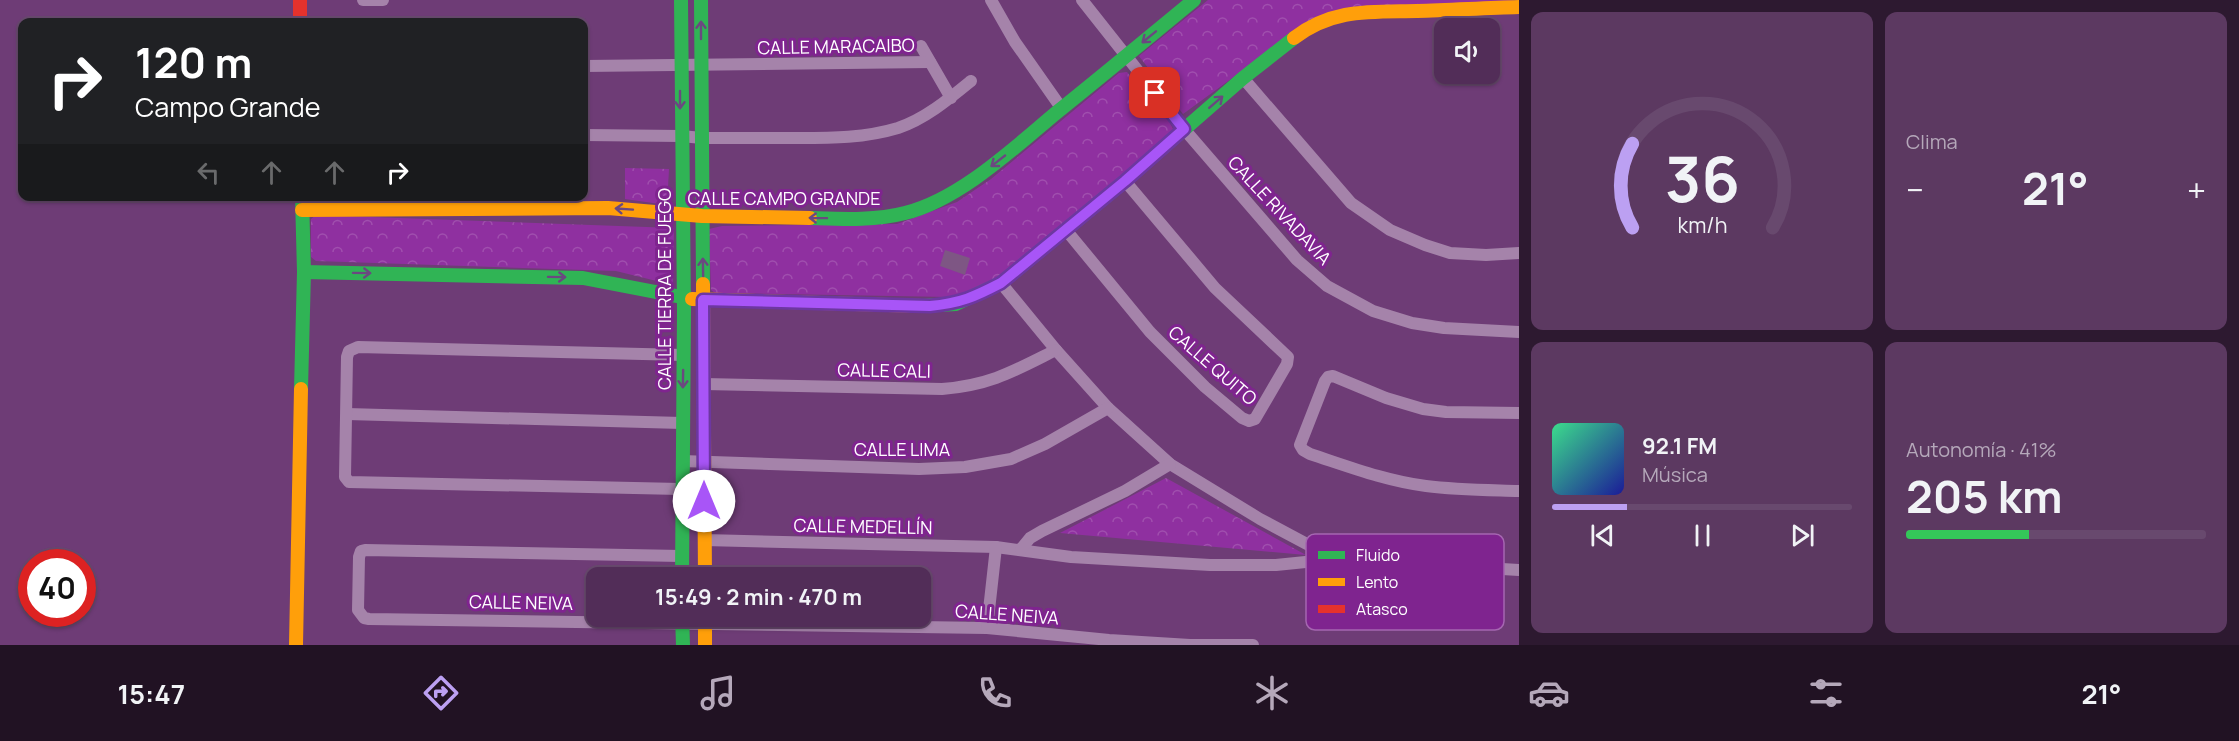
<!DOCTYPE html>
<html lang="es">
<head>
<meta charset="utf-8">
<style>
  :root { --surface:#522d58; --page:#5c3961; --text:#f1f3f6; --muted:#b5a8ba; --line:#68496e; --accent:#bca0f2 }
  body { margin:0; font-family:Manrope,sans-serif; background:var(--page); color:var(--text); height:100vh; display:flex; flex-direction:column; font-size:22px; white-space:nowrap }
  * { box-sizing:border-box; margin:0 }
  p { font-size:20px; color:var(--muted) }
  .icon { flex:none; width:33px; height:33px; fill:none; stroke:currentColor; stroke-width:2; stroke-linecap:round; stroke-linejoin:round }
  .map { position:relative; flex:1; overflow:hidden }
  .details { display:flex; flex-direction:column; gap:12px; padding:12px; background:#2d1930; width:720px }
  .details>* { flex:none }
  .hud { position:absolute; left:18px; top:18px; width:570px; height:183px; border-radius:12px; box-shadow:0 2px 4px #0004,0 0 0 2px var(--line); background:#202124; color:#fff; overflow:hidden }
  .buttons { position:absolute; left:1434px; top:18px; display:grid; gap:12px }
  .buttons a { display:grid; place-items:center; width:66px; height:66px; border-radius:12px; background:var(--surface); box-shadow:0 2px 4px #0004,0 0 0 2px var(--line); font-size:30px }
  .speed { position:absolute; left:18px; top:549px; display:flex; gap:12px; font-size:30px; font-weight:700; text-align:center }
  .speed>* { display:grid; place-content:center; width:78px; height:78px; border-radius:50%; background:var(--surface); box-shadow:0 2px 4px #0004,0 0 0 2px var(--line); line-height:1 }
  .speed .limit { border:9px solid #d22; background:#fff; color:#111 }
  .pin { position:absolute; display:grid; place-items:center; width:51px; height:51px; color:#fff; margin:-26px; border-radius:12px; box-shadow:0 3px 9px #0006 }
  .me { position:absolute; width:66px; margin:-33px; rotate:0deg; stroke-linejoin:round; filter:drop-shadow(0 0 4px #0008) }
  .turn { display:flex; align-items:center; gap:21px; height:126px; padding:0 18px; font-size:27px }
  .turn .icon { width:78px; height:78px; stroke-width:2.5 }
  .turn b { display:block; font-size:42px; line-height:51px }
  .lanes { display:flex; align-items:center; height:57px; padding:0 18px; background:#0003; justify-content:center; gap:30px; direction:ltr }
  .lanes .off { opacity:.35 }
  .big { font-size:45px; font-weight:700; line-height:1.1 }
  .details .widget { flex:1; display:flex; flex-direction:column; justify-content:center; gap:9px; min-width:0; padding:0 21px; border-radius:12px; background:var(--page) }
  .details .dial { align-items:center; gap:0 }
  .dial svg { height:156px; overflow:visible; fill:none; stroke:var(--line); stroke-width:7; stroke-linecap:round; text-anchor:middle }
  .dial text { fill:var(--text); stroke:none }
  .song { display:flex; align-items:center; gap:18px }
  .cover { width:72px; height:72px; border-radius:9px; background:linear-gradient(135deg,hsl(150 70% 55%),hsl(240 70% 35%)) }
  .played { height:6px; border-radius:3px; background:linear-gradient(90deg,var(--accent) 25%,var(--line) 25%) }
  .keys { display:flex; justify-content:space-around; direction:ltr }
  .heat { display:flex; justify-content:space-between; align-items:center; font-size:33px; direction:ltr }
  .charge { height:9px; border-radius:4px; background:linear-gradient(90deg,#34c759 41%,var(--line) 0) }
  .details .tiles { flex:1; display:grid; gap:12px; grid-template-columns:repeat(2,1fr) }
  .trip { position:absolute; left:586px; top:567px; width:345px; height:60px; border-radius:12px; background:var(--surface); box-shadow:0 2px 4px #0004,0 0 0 2px var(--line); font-weight:700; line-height:60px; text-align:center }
  .menu { display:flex; height:96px; justify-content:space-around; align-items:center; background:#211223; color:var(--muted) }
  .menu .icon { width:42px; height:42px }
  .menu .selected { color:var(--accent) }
  .menu b { font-size:27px; color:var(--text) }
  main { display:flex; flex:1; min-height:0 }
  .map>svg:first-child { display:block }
  .park { fill:url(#park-crowns) }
  .building { fill:#7e5684 }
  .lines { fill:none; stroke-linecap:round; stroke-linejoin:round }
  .street { stroke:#a583aa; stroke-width:12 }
  .fast { stroke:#30b455; stroke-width:14 }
  .slow { stroke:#ff9f0a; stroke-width:14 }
  .jam { stroke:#e5322d; stroke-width:14 }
  .oneway { stroke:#6b4880 }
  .route-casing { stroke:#6d37a1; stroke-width:15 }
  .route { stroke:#a855f7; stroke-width:10 }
  .labels { text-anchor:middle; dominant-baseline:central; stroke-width:6; stroke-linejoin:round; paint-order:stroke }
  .street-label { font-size:18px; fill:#fff; stroke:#7f248f }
  .key { fill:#7f248f; stroke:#a566b1; stroke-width:1.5 }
  .key-label { font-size:16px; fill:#fff }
</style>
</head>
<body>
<main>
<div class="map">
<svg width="1519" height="645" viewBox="0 0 1519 645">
  <defs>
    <pattern id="park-crowns" width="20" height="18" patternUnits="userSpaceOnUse" patternTransform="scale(1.5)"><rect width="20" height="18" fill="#8f30a0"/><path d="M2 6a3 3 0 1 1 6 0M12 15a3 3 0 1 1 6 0" fill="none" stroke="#a04fae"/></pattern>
  </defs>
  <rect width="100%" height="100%" fill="#6e3c76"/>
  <g class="park">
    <polygon points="1208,0 1519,0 1313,19 1183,114 1139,56"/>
    <polygon points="1127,72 1169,121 1174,131 1000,277 981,287 951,297 715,293 711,290 709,229 722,226 897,224 957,202 991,179 1119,73"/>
    <polygon points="625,168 669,169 667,205 625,199"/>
    <polygon points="316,215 674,228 673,285 616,271 316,261 311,257 311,219"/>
    <polygon points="1166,478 1306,555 1060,533"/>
  </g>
  <polygon class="building" points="945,250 970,258 965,275 940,266"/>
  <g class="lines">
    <g class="street">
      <polyline points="363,0 383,0"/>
      <polyline points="991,0 1015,42 1062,109"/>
      <polyline points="1082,0 1184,129 1297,260 1327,286 1373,311 1412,323 1444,328 1519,332"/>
      <polyline points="921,46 951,98"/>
      <polyline points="584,66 930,62"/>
      <polyline points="1243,78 1351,203 1390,230 1425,245 1450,253 1486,255 1519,253"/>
      <path d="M584,135l97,1 21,2c32,0 64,0 96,0 34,0 67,0 100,-10 27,-9 51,-29 73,-47"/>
      <polyline points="1066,230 1150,332 1205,387 1242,418 1249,421 1255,419 1287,364 1288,357 1215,288 1125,181"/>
      <polyline points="1001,283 1056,350 1108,408 1170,464 1260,519 1335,559 1519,570"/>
      <path d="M704,384l238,5c49,-4 72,-18 114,-39"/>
      <path d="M1519,413l-73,-1 -23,-3 -37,-11 -53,-22 -5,1 -3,4 -25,64 3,5 7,4c37,12 76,27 116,32 31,4 62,4 93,5"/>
      <polyline points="347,414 682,423"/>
      <polyline points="682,461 919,469 965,467 1011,459 1045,444 1108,408"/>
      <polyline points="680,489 349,482 345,477 347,357 349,351 358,347 684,355"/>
      <polyline points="704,540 996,547 1071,557 1210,565 1276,565 1335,559"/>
      <polyline points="1021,549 1030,538 1042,531 1125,491 1170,464"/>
      <polyline points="681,556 365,550 361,551 359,557 358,610 364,618 369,619 987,628 1109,640 1190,645 1253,645"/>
      <polyline points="987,628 996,547"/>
    </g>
    <g class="fast">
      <polyline points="681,0 684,310 682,578"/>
      <polyline points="701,0 703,284"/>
      <path d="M810,218c31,1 64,3 95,-5 54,-13 109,-65 151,-100 46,-37 92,-75 138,-113"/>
      <polyline points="304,272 583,278 692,299"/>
      <polyline points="922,306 956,304 1001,283 1125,181 1243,78 1294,38"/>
      <polyline points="301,389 304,272 302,196"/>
      <polyline points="682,616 683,645"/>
    </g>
    <g class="slow">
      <path d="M1294,38c39,-30 77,-26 123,-27 34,-1 68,-3 102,-4"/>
      <polyline points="302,210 608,208 702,216 810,218"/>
      <polyline points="703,284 705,578"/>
      <polyline points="692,299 922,306"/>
      <polyline points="705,616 705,645"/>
      <polyline points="296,645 301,389"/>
    </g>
    <polyline class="jam" points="300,0 300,22"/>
  </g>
  <defs><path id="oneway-shaft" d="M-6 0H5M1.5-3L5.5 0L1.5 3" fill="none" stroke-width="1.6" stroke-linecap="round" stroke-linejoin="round" transform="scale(1.5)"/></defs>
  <g class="oneway">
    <use href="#oneway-shaft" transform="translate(701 30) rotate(-90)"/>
    <use href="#oneway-shaft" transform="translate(1149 37) rotate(141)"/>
    <use href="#oneway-shaft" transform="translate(680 100) rotate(90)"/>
    <use href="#oneway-shaft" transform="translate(1216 102) rotate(-41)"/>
    <use href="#oneway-shaft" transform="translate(998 161) rotate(142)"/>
    <use href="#oneway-shaft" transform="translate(624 209) rotate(-176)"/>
    <use href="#oneway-shaft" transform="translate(818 218) rotate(-179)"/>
    <use href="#oneway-shaft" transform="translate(703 267) rotate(-91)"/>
    <use href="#oneway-shaft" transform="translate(362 273) rotate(1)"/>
    <use href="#oneway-shaft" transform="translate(557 277) rotate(1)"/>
    <use href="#oneway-shaft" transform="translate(683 379) rotate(91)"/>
  </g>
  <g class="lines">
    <defs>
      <path id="route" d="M704,501l-1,-201 227,6c31,-3 44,-9 71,-23l124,-102 59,-52 -29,-36"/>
    </defs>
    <use href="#route" class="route-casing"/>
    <use href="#route" class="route"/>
  </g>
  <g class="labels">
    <g class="street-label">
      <text transform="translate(836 46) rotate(-1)">CALLE MARACAIBO</text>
      <text x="784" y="198">CALLE CAMPO GRANDE</text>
      <text transform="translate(1280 210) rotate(47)">CALLE RIVADAVIA</text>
      <text transform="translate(664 289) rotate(-90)">CALLE TIERRA DE FUEGO</text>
      <text transform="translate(1213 365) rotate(41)">CALLE QUITO</text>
      <text transform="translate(884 370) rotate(1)">CALLE CALI</text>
      <text x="902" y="449">CALLE LIMA</text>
      <text transform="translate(863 526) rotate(1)">CALLE MEDELLÍN</text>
      <text transform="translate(521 602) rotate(1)">CALLE NEIVA</text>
      <text transform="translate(1007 614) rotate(4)">CALLE NEIVA</text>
    </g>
  </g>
  <rect x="1306" y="534" width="198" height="96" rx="9" class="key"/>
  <rect x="1318" y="551" width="27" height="8" fill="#30b455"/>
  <rect x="1318" y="578" width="27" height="8" fill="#ff9f0a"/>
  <rect x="1318" y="605" width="27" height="8" fill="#e5322d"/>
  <g class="key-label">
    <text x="1356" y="561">Fluido</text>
    <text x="1356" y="588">Lento</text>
    <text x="1356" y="615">Atasco</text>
  </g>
</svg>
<div class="buttons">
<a><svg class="icon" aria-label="sound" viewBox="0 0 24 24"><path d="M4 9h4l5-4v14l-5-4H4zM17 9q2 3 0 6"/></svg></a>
</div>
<div class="speed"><div class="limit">40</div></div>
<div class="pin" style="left:1155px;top:93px;background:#d93025"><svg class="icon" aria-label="arrive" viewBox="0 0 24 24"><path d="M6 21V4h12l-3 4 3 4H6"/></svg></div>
<svg class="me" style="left:704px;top:501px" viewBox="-20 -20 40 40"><circle r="19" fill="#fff"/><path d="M0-13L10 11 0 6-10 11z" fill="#a855f7"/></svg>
<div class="trip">15:49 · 2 min · 470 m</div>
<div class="hud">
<div class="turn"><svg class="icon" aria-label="right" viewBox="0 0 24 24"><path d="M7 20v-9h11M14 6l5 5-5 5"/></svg><div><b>120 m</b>Campo Grande</div></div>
<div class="lanes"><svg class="icon off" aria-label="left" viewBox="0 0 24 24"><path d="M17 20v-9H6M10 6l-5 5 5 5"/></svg><svg class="icon off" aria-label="ahead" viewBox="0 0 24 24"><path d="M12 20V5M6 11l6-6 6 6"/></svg><svg class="icon off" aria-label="ahead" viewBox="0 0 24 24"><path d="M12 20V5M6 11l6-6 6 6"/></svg><svg class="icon" aria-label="right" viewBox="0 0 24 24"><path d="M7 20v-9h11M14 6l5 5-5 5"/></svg></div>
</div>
</div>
<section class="details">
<div class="tiles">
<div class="widget dial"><svg viewBox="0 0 100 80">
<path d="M14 69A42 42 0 1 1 86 69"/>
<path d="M14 69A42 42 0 0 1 14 26" stroke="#bca0f2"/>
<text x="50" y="56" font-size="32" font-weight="700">36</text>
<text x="50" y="72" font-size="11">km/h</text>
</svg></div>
<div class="widget"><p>Clima</p>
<div class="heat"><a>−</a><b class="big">21°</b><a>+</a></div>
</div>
<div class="widget">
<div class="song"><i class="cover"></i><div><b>92.1 FM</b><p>Música</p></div></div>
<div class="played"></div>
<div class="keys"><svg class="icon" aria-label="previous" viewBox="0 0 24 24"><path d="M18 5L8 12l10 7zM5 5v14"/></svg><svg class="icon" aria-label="pause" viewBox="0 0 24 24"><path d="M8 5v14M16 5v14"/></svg><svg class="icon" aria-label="next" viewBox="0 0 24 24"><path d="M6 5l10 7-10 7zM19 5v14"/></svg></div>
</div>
<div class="widget"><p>Autonomía · 41%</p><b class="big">205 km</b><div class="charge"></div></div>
</div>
</section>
</main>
<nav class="menu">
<b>15:47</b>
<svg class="icon selected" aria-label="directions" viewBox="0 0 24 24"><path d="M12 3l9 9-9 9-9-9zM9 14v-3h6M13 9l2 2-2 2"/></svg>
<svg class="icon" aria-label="music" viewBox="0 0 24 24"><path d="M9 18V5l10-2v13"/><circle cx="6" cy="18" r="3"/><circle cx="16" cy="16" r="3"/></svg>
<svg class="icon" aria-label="phone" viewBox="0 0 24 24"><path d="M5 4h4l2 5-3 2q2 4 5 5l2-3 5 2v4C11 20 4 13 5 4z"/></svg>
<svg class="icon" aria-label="climate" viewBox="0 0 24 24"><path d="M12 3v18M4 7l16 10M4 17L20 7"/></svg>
<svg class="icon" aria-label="car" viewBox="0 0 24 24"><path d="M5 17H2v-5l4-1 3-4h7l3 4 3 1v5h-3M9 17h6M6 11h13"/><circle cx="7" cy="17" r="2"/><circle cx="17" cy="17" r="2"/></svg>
<svg class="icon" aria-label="filters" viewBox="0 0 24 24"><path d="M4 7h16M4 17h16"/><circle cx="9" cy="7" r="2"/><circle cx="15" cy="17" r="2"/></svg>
<b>21°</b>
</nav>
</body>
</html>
